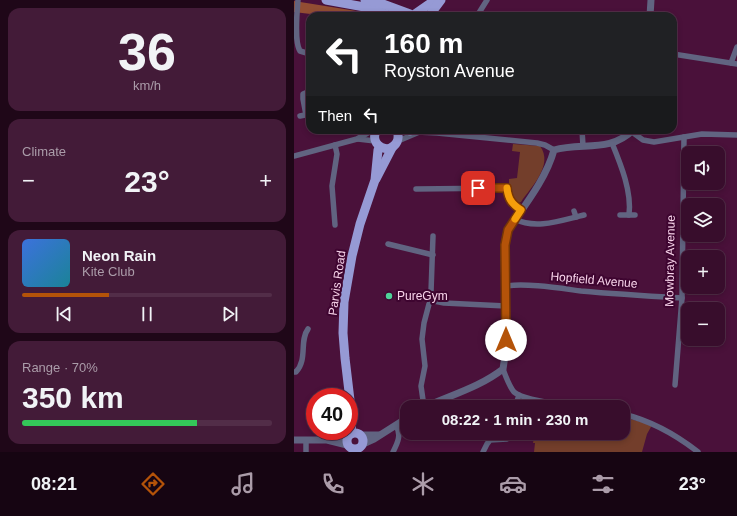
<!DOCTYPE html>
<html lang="en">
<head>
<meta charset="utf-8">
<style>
  :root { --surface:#380d2c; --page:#431b38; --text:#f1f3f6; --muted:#ab9ca9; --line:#522d48; --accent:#b45309 }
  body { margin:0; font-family:Helvetica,sans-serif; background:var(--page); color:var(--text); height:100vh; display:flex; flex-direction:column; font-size:15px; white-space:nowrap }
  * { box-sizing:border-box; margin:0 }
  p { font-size:13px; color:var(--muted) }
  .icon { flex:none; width:22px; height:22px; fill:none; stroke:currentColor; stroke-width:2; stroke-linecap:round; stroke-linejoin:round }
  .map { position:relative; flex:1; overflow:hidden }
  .side { display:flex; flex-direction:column; gap:8px; padding:8px; background:#1f0718; width:294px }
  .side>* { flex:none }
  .banner { position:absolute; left:12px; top:12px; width:371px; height:122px; border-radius:12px; box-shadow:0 2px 6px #0003,0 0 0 1px var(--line); background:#202124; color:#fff; overflow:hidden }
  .fabs { position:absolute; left:387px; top:146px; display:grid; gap:8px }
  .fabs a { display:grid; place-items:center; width:44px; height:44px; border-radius:8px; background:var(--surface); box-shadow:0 2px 6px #0003,0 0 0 1px var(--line); font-size:20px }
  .speed { position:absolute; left:12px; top:388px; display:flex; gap:8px; font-size:20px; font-weight:700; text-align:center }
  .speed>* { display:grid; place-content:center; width:52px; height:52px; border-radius:50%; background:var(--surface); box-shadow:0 2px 6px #0003,0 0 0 1px var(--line); line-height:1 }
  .speed .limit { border:6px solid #d22; background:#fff; color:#111 }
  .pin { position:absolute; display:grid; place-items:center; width:34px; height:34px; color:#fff; margin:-17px; border-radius:8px; box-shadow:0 2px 6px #0006 }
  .me { position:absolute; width:44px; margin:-22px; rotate:0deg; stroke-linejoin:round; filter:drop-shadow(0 0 3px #0008) }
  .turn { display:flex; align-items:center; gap:14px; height:84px; padding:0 12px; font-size:18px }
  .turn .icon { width:52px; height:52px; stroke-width:2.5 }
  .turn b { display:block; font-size:28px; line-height:34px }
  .then { display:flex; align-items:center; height:38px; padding:0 12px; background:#0003; gap:8px; font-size:15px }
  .big { font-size:30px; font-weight:700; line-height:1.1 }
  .side .card { flex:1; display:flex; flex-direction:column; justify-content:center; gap:6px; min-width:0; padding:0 14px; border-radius:12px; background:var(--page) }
  .side .dial { align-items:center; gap:0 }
  .dial b { font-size:52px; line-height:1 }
  .song { display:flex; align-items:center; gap:12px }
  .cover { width:48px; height:48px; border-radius:6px; background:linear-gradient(135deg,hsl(220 70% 55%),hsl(190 70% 35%)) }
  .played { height:4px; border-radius:2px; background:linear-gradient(90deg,var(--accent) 35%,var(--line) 35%) }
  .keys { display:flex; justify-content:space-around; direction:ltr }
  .heat { display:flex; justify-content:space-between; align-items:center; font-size:22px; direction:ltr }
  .charge { height:6px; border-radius:3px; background:linear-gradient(90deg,#34c759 70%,var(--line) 0) }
  .trip { position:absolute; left:106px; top:400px; width:230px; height:40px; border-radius:12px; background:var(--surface); box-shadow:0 2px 6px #0003,0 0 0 1px var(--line); font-weight:700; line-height:40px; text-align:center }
  .menu { display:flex; height:64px; justify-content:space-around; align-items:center; background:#160512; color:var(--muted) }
  .menu .icon { width:28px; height:28px }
  .menu .current { color:var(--accent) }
  .menu b { font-size:18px; color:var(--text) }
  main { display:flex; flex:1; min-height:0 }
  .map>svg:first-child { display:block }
  .green { fill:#733e2b }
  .forest { fill:#924d33 }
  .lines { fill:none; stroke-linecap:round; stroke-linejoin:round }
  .minor { stroke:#616481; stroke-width:5.5 }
  .tertiary { stroke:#616481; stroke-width:7 }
  .primary { stroke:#969ad5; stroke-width:9 }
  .route-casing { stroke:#753606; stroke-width:10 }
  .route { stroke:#b45309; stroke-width:7 }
  .slow { stroke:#f59e0b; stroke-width:7 }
  .poi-dot { fill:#4fd399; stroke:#3e0530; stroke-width:1.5 }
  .labels { text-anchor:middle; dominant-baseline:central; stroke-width:4; stroke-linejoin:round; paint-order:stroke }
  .street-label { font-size:12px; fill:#f8d4ea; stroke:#3e0530 }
  .poi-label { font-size:12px; fill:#f8d4ea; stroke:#3e0530; text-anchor:start }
</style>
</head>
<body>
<main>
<section class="side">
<div class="card dial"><b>36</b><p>km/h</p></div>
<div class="card"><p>Climate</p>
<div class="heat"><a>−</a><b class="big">23°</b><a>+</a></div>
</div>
<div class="card">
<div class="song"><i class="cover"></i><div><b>Neon Rain</b><p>Kite Club</p></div></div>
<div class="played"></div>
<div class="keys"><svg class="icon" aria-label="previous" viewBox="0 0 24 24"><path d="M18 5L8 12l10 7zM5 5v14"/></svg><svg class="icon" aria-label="pause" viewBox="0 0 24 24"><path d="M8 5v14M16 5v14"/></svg><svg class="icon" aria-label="next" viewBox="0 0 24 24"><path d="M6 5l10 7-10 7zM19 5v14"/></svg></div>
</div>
<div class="card"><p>Range · 70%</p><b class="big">350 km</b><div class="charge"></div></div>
</section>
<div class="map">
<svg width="443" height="452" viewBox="0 0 443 452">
  <rect width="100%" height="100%" fill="#4a113a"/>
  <g class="green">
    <path d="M219,144l27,2c14,19 -9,41 -19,56l-3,1 -4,-1c-4,-7 -5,-14 -5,-23l8,-1 3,-26 -8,-1z"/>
    <polygon points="329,417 358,425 353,434 348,452 240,452 241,443 239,443 241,433 329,433"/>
  </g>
  <polygon class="forest" points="0,1 75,13 82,16 33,16 0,12"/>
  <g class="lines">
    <g class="minor">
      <path d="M4,0c-1,13 -4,41 2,51l10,3"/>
      <polyline points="183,16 193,0"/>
      <polyline points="379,54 443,64"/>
      <polyline points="437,63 443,47"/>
      <polyline points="12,115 9,99 9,94 16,91"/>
      <polyline points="6,116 16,114"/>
      <polyline points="288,130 289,146"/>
      <polyline points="104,131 143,133 243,143 251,145 260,150"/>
      <polyline points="338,132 349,140 360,142 408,134 443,135"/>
      <polyline points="64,139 81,141"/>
      <polyline points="104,141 123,133"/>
      <path d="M318,143c9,22 20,49 17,72"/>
      <polyline points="41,145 43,154 38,186 41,225"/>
      <polyline points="0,156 63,139 79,130"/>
      <path d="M122,189l91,-1c1,11 5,16 14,22"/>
      <polyline points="280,211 282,217"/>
      <polyline points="326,215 341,215"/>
      <path d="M221,219c21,11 47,1 69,-4"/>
      <polyline points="139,236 137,292 137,296 140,301 150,303 212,306"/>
      <polyline points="94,244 139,255"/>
      <path d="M211,286c22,-3 53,2 76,5 34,3 67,5 101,7"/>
      <path d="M209,369c3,8 6,17 11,23 8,8 49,13 61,15"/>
      <path d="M0,372h2c12,-13 3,-31 12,-43"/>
      <polyline points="381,385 388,298 390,137"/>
      <polyline points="130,407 127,386 131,366 128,339 130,323 135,304"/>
      <polyline points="221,407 225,395"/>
      <path d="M329,414c29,7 52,20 75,38"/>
      <polyline points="12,452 12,441"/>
      <path d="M99,452c4,-8 9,-17 3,-26"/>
      <polyline points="189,452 193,444 196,440 213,439 221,434 238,436"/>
    </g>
    <g class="tertiary">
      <polyline points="356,16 357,0"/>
      <path d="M131,407c26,-12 55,-20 78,-38l3,-20 -2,-97 4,-22c17,-25 38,-51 46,-80 28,-8 56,3 79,-20"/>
      <polyline points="67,435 85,435"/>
      <polyline points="0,440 33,440 53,445"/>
      <polyline points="37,440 54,436"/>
      <polyline points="69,444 80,439 113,418"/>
    </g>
    <g class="primary">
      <polyline points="32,0 76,8 97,16"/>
      <polyline points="71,0 89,4 116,14"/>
      <polyline points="121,14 141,0"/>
      <polyline points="135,16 147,0"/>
      <path d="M82,130c-4,10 1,18 12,19 9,-3 12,-10 9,-19"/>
      <polyline points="115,130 116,131"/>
      <polyline points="82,179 98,148"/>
      <circle cx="61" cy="441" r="8"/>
      <polyline points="57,434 58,417 51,358 49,333 50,302 58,256 66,224 81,180 84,150 86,147"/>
    </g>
  </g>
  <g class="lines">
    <defs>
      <path id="route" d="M184,188h29c1,11 5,16 14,22l-13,20 -3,15 1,95"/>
    </defs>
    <use href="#route" class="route-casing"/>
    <use href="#route" class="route"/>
    <path class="slow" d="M213,188c1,11 5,16 14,22l-6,9"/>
  </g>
  <circle class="poi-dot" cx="95" cy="296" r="4"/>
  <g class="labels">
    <g class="street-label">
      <text transform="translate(376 261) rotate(-89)">Mowbray Avenue</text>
      <text transform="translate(300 280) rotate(5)">Hopfield Avenue</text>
      <text transform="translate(43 283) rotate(-82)">Parvis Road</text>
    </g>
    <g class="poi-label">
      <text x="103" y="296">PureGym</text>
    </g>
  </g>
</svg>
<div class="fabs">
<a><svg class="icon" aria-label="sound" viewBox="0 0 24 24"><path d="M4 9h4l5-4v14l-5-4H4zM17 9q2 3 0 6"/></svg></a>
<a><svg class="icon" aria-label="layers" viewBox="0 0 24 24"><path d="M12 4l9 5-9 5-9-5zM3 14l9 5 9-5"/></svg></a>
<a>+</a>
<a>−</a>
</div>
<div class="speed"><div class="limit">40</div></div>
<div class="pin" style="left:184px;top:188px;background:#d93025"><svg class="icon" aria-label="arrive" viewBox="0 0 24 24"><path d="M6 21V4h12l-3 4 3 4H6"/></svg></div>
<svg class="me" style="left:212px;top:340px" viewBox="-20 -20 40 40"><circle r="19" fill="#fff"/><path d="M0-13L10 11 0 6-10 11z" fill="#b45309"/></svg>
<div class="trip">08:22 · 1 min · 230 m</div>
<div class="banner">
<div class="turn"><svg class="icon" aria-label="left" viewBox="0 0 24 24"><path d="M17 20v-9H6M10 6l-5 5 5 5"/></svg><div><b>160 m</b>Royston Avenue</div></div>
<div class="then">Then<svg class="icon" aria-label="left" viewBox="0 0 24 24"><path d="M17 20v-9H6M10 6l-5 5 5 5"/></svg></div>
</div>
</div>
</main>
<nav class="menu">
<b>08:21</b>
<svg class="icon current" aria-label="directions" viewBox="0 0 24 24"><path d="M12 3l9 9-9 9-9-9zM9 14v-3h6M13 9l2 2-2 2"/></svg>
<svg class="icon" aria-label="music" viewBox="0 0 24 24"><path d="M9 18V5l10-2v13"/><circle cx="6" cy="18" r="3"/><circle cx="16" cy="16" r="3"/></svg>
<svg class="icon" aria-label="phone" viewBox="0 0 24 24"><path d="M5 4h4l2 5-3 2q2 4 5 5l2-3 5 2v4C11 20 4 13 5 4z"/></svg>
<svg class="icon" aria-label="climate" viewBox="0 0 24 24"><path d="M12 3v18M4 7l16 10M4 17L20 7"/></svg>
<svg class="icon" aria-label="car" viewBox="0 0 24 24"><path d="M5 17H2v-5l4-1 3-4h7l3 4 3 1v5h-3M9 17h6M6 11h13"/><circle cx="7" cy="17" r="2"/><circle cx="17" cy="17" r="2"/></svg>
<svg class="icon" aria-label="filters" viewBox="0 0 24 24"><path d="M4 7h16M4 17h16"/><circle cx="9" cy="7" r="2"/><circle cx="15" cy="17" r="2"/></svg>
<b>23°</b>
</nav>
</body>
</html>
